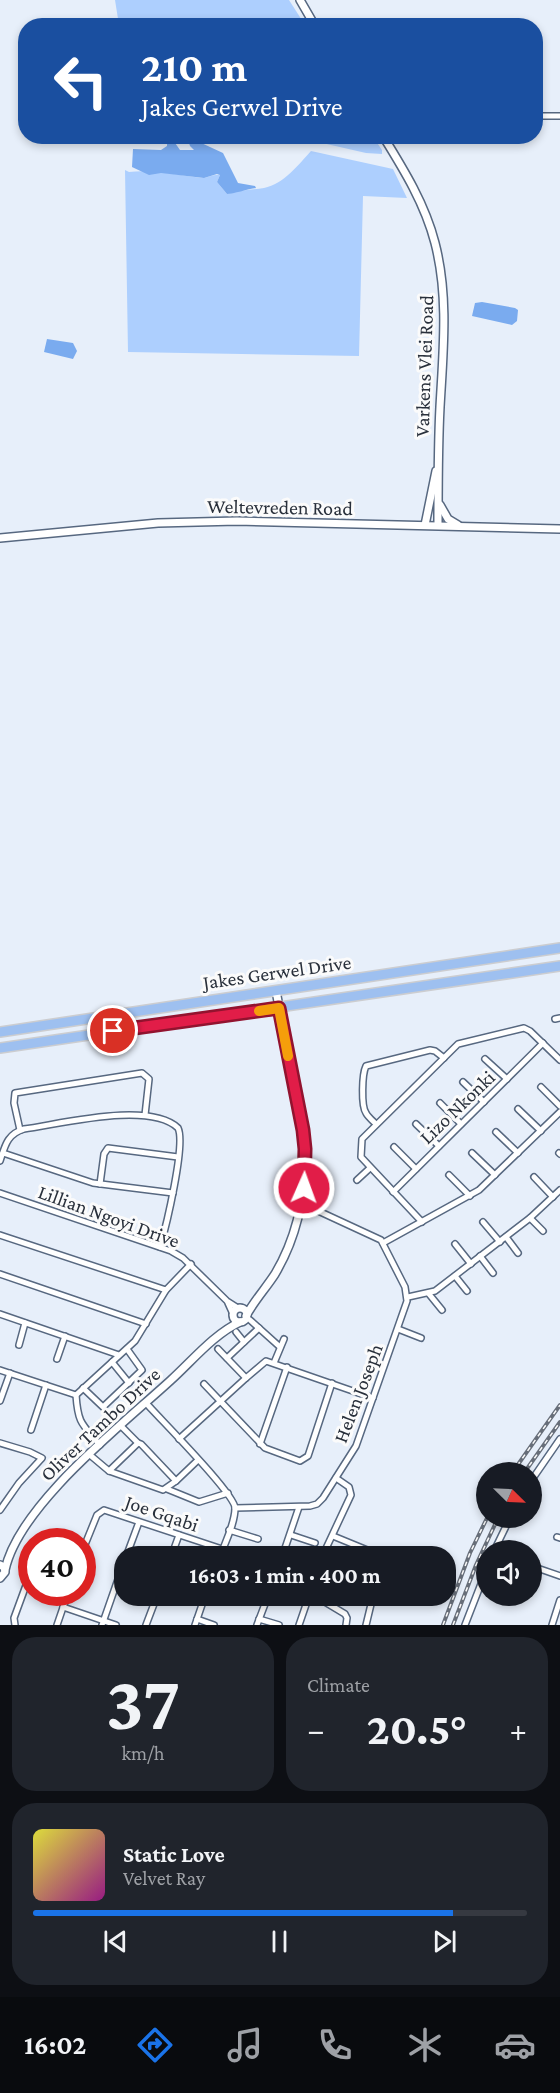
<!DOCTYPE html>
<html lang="en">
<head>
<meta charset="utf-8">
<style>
  :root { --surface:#171b24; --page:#20242c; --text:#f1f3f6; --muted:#9ea1a6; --line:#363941; --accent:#1a73e8 }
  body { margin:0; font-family:"Crimson Pro",serif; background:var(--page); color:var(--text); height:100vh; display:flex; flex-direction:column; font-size:22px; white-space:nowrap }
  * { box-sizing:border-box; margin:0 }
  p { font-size:20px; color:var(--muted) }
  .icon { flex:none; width:33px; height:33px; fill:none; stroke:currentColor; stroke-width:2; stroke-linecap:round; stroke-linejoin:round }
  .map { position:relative; height:1625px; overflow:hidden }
  .details { display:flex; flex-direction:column; gap:12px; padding:12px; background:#0d0f14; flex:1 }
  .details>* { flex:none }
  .guide { position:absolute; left:18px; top:18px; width:525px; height:126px; border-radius:24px; box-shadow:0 3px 9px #0003; background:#1a4fa0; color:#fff; overflow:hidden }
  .needle { width:39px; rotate:114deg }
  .tools { position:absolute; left:476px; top:1462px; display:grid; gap:12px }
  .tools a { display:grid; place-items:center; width:66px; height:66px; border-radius:50%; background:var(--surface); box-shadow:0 3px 9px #0003; font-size:30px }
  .speed { position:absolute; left:18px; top:1528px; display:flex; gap:12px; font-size:30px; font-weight:700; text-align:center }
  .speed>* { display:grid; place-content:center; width:78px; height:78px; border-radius:50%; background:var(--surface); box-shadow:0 3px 9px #0003; line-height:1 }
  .speed .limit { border:9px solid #d22; background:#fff; color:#111 }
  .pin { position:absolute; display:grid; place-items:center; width:51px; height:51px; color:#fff; margin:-26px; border:3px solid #fff; border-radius:50%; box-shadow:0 2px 6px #0007 }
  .me { position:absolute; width:66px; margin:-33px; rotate:2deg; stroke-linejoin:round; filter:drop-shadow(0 0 4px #0008) }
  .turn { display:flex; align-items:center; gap:21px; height:126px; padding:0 24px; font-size:27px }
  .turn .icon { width:78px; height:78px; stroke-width:2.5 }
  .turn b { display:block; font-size:42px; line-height:51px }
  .big { font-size:45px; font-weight:700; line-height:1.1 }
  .details .tile { flex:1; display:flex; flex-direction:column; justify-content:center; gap:9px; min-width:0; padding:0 21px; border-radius:24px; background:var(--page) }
  .details .dial { align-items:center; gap:0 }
  .dial b { font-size:78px; line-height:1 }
  .song { display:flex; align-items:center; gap:18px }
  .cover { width:72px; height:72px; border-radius:9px; background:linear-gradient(135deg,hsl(60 70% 55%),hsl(310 70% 35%)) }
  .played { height:6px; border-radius:3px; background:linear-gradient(90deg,var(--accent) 85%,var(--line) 85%) }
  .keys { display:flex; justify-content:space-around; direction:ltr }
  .heat { display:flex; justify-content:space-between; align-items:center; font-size:33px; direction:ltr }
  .details .tiles { flex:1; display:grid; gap:12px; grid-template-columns:1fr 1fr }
  .tile:last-child { grid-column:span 2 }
  .trip { position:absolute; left:114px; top:1546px; width:342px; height:60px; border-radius:24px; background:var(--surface); box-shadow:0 3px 9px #0003; font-weight:700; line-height:60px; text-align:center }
  .menu { display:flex; height:96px; justify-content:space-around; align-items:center; background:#090b0e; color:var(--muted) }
  .menu .icon { width:42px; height:42px }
  .menu .on { color:var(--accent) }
  .menu b { font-size:27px; color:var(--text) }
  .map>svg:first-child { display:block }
  .green { fill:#adcffe }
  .water { fill:#7aabef }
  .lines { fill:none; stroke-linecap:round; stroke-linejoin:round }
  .minor-casing { stroke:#576880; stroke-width:8 }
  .tertiary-casing { stroke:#576880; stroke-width:10 }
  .trunk-casing { stroke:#cccdd0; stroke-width:12 }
  .minor { stroke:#fff; stroke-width:5 }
  .tertiary { stroke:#fff; stroke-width:7 }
  .trunk { stroke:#9ec0f0; stroke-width:9 }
  .rail-casing { stroke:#676e79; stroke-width:4 }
  .rail { stroke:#fbfbfb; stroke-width:1.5; stroke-dasharray:4.5; stroke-linecap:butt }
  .route-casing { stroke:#92132f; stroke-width:15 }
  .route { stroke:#e11d48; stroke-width:10 }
  .slow { stroke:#f59e0b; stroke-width:10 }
  .labels { text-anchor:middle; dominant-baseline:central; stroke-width:6; stroke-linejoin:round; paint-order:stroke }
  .street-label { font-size:20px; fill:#29303b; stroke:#fbfbfb }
</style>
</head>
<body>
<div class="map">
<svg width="560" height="1625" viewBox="0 0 560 1625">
  <rect width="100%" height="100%" fill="#e7effa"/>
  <g class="green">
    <polygon points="115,0 289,0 305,25 119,25"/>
    <polygon points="296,137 373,137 382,150 382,154 366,153"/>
    <path d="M311,151l82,18 14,29 -44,-2 -4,160 -231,-4 -3,-182 4,2c22,-3 49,3 73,6 6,0 12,-4 18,-3l-3,7 10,12c12,-4 24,-4 37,-6 20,-4 34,-23 47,-37z"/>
  </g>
  <g class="water">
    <path d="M162,138l11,2 7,10h14l-4,-4 -2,-6 9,1 26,12 15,30 17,3 1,2c-8,1 -23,6 -29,6l-10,-12 3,-7 -3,-1 -13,4 -43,-5 -12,2 -17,-8 1,-18 28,1 6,-4v-3l-4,-2z"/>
    <polygon points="482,302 515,308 518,310 517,321 512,325 472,316 475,303"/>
    <polygon points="47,339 73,343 77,351 73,359 44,352"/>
  </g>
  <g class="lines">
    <defs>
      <g id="minor">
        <polyline points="536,116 560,116"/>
        <polyline points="555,1019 560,1018"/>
        <polyline points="485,1059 507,1079"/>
        <polyline points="463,1082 484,1102"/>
        <polyline points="541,1087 560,1106"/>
        <polyline points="440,1103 461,1124"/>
        <polyline points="518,1109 541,1131"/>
        <path d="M376,1124c-3,-3 -8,-7 -10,-11 -5,-7 -4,-39 0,-47l64,-16 5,1 9,7"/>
        <polyline points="416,1124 439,1146"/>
        <polyline points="20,1130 14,1103 15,1093 142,1073 149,1079 145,1115"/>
        <polyline points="496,1132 518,1153"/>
        <polyline points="394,1147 416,1169"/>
        <polyline points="3,1153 93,1183 173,1193"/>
        <polyline points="472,1153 495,1175"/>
        <polyline points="559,1153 560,1154"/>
        <path d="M0,1161c5,-15 7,-27 24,-32 37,-5 125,-28 154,-1 8,16 -12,99 -18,119"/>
        <polyline points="449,1175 470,1196"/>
        <polyline points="534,1177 553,1197"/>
        <polyline points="357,1180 370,1168"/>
        <polyline points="100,1184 104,1154 108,1148 178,1157"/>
        <polyline points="393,1192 543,1043"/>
        <polyline points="0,1193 171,1251 183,1258 227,1301 238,1308"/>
        <polyline points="530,1218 543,1231"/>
        <polyline points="422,1222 361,1157 362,1139 458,1044 524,1028 530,1031 560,1060"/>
        <polyline points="483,1222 500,1242"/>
        <polyline points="0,1235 166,1290"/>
        <polyline points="506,1237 518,1253"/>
        <polyline points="383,1243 479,1190 560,1112"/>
        <polyline points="455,1244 471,1264"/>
        <polyline points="480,1256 493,1273"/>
        <polyline points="0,1274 146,1324"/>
        <polyline points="455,1276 467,1291"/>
        <polyline points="429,1294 442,1310"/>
        <polyline points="408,1297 435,1291 530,1218 560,1190"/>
        <polyline points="228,1303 233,1314"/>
        <polyline points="0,1314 119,1355"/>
        <polyline points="250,1320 280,1347"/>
        <polyline points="398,1329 421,1338"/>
        <polyline points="236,1332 244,1342"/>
        <polyline points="19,1345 25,1323"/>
        <polyline points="218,1349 246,1378"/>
        <polyline points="227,1358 259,1328"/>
        <polyline points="57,1359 65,1336"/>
        <polyline points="112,1362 129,1383"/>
        <polyline points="274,1363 284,1339"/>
        <polyline points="0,1370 76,1395"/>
        <polyline points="204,1384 265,1448 300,1461 308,1456 332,1383"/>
        <polyline points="83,1388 103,1407 142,1370 127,1349"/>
        <polyline points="76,1395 135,1341 166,1290 191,1264"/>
        <path d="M76,1395c2,29 6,29 24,50"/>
        <polyline points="0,1401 10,1373"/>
        <path d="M146,1403c14,16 89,91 89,105 0,16 -10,34 -15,49"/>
        <polyline points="121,1426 138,1443"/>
        <polyline points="31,1430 46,1385"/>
        <polyline points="179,1439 246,1378 266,1361 373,1398"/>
        <polyline points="0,1443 30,1452 42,1458 19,1483 0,1510"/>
        <polyline points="260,1444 287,1367"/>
        <polyline points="90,1455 109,1471 163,1490 176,1481 198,1460"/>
        <polyline points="109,1471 138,1443 141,1444 176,1481"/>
        <polyline points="531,1481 560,1439"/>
        <polyline points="167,1489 199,1502 228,1493"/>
        <polyline points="235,1508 310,1506 317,1504 323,1498 356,1446 407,1301 405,1287 381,1240 301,1203"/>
        <polyline points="229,1530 258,1539"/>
        <polyline points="291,1535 315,1543"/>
        <polyline points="333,1536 372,1552 376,1557"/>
        <polyline points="557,1537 560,1538"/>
        <polyline points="494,1551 510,1518"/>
        <polyline points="82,1552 97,1515 104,1510 222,1549"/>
        <polyline points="126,1557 139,1522"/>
        <polyline points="171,1557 179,1535"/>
        <polyline points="282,1557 299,1507"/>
        <polyline points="322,1557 351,1495 349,1487 336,1478"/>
        <polyline points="540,1569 560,1576"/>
        <polyline points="227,1596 238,1600"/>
        <polyline points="284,1596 297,1601"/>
        <polyline points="315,1596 345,1614 347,1618 346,1625"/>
        <polyline points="63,1607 116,1625"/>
        <polyline points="197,1619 214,1625"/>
        <polyline points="259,1619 279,1625"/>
        <polyline points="15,1625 14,1618 32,1569"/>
        <polyline points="57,1625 68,1593"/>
        <polyline points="102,1625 124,1562"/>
        <polyline points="146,1625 157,1596"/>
        <polyline points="195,1625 205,1596"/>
        <polyline points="257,1625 268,1596"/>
        <polyline points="299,1625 309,1596"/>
        <polyline points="366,1625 373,1596"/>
        <polyline points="465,1625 486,1571"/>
        <polyline points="552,1625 560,1600"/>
      </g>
      <g id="tertiary">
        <polyline points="300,0 315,26"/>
        <path d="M383,136c21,34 42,68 52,107 14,54 8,109 5,164 -2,39 -2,79 -2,118"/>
        <polyline points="440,505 448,519 458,525"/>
        <polyline points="425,525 436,471"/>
        <polyline points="0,538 158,523 237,521 560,529"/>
        <circle cx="240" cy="1315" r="7"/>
        <path d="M246,1316c8,-15 20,-28 29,-42 26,-44 33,-95 28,-144l-27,-139"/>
        <polyline points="0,1565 4,1567 5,1572 0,1578"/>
        <path d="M5,1570c14,-65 117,-145 166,-190 21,-19 43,-46 69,-58"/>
      </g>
      <g id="trunk">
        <polyline points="0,1032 560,948"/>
        <polyline points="0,1048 560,966"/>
      </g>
    </defs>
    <use href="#minor" class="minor-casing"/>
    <use href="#tertiary" class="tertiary-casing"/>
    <use href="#trunk" class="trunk-casing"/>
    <use href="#minor" class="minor"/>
    <use href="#tertiary" class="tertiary"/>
    <use href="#trunk" class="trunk"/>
    <defs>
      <g id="rail">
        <polyline points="512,1473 560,1405"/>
        <polyline points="524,1473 560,1422"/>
        <polyline points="443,1625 470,1553 487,1518"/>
        <polyline points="453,1625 476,1565 498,1518"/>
      </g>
    </defs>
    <use href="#rail" class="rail-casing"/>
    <use href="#rail" class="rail"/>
  </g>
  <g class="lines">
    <defs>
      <polyline id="route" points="113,1031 279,1008 303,1130 305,1149 304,1188"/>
    </defs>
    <use href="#route" class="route-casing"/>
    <use href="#route" class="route"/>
    <polyline class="slow" points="259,1011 279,1008 288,1056"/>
  </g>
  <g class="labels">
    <g class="street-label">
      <text transform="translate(424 366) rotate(-88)">Varkens Vlei Road</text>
      <text transform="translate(280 507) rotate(1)">Weltevreden Road</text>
      <text transform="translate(277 972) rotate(-8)">Jakes Gerwel Drive</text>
      <text transform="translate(457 1107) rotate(-44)">Lizo Nkonki</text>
      <text transform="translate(109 1216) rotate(20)">Lillian Ngoyi Drive</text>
      <text transform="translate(358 1393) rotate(-69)">Helen Joseph</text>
      <text transform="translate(100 1424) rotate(-43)">Oliver Tambo Drive</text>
      <text transform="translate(162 1513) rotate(19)">Joe Gqabi</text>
    </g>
  </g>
</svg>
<div class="tools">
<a><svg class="needle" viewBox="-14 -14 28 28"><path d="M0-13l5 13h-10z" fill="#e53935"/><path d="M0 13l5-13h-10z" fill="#9ea1a6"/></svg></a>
<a><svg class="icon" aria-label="sound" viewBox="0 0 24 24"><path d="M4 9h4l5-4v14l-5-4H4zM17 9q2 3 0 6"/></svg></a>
</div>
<div class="speed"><div class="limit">40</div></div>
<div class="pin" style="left:113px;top:1031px;background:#d93025"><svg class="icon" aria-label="arrive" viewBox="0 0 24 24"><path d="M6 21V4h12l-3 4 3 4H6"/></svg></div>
<svg class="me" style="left:304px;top:1188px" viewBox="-20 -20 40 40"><circle r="17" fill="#e11d48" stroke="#fff" stroke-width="3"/><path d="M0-11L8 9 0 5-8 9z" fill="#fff"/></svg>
<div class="trip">16:03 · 1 min · 400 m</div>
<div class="guide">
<div class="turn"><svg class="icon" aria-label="left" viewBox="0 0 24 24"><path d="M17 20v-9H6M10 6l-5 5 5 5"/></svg><div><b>210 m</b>Jakes Gerwel Drive</div></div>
</div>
</div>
<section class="details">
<div class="tiles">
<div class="tile dial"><b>37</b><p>km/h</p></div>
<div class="tile"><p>Climate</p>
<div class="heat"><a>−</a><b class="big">20.5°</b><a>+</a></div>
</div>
<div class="tile">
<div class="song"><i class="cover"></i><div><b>Static Love</b><p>Velvet Ray</p></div></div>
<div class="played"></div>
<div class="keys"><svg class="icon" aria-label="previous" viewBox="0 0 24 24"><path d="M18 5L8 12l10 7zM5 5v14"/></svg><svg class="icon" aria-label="pause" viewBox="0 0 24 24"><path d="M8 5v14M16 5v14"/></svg><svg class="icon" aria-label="next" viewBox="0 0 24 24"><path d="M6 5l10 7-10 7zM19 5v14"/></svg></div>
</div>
</div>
</section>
<nav class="menu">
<b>16:02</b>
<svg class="icon on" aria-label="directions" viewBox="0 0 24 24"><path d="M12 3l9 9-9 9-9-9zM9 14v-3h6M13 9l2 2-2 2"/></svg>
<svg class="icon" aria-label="music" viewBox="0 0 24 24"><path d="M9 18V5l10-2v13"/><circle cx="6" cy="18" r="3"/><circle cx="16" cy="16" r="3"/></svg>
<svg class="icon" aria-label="phone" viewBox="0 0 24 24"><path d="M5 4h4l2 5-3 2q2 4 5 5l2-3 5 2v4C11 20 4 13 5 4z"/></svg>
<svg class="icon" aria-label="climate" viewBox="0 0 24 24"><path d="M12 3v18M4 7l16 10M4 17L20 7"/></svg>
<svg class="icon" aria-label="car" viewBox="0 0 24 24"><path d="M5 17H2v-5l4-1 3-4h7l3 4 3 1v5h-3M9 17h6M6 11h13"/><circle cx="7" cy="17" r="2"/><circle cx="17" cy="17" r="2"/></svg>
</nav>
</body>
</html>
